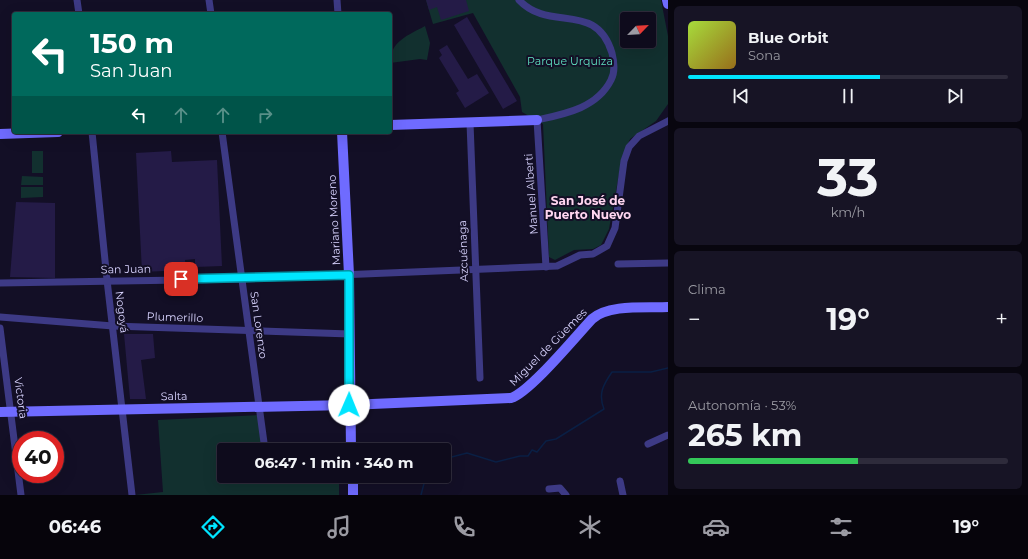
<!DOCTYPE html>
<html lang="es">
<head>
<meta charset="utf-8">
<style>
  :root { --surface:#0e0b1c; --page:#171425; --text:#f1f3f6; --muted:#9b9ba3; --line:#2e2b3b; --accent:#00e5ff }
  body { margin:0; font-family:Montserrat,sans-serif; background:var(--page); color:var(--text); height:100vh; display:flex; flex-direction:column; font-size:15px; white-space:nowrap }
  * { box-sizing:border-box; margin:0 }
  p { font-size:13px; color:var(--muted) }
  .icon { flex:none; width:22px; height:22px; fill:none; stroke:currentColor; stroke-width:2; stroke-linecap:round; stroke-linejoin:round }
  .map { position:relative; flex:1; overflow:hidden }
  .side { display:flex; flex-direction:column; gap:6px; padding:6px; background:#08060f; width:360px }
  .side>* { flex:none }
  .banner { position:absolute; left:12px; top:12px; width:380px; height:122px; border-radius:4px; box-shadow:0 4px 16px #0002,0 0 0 1px var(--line); background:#00695c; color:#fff; overflow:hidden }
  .needle { width:26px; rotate:65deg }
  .tools { position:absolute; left:620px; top:12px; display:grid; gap:8px }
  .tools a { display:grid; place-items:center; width:36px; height:36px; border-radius:4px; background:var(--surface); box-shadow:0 4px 16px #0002,0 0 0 1px var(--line); font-size:20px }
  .speed { position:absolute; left:12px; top:431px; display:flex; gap:8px; font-size:20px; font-weight:700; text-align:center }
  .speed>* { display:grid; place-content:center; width:52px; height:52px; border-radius:50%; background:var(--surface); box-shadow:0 4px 16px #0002,0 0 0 1px var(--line); line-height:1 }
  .speed .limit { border:6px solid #d22; background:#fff; color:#111 }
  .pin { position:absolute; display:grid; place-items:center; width:34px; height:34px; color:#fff; margin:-17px; border-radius:8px; box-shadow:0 2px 6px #0006 }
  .me { position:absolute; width:44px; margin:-22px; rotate:1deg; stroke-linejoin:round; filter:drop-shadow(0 0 3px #0008) }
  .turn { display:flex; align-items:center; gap:14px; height:84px; padding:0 12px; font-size:18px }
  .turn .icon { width:52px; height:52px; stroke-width:2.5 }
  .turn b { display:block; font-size:28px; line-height:34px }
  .lanes { display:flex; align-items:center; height:38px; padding:0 12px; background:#0003; justify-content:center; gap:20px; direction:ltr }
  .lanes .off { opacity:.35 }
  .big { font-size:30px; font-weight:700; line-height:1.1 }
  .side .tile { flex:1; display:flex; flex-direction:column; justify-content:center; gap:6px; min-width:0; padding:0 14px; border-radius:6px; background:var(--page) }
  .side .dial { align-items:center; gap:0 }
  .dial b { font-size:52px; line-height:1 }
  .song { display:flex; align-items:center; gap:12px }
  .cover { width:48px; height:48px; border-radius:6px; background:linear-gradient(135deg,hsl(80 70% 55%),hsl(40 70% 35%)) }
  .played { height:4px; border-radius:2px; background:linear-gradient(90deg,var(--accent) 60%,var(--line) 60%) }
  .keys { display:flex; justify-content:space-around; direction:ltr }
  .heat { display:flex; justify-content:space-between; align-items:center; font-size:22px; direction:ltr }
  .charge { height:6px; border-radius:3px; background:linear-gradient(90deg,#34c759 53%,var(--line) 0) }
  .trip { position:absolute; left:217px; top:443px; width:234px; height:40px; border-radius:4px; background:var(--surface); box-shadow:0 4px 16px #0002,0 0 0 1px var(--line); font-weight:700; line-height:40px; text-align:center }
  .menu { display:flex; height:64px; justify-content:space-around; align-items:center; background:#06040b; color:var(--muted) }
  .menu .icon { width:28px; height:28px }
  .menu .selected { color:var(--accent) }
  .menu b { font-size:18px; color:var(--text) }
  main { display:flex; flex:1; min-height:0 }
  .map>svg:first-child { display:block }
  .green { fill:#12302f; fill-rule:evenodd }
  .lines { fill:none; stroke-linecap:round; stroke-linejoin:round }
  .stream { stroke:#0a1f44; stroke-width:1.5 }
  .building { fill:#241b47 }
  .street { stroke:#3d3a85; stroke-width:7 }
  .secondary { stroke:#6f6bff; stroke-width:10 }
  .route-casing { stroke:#0095a6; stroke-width:10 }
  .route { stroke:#00e5ff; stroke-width:7 }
  .labels { text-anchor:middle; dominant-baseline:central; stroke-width:4; stroke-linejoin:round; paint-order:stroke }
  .park-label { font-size:11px; fill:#5fe0c0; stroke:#130f26 }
  .street-label { font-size:11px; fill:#d9d4ff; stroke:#130f26 }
  .neighbourhood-label { font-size:12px; font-weight:bold; fill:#ffd6f0; stroke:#130f26 }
</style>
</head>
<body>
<main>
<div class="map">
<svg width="668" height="495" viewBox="0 0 668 495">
  <rect width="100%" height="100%" fill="#130f26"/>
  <g class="green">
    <path d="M426,0h235l7,36v68l-12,17 -26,18 -8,19 -13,71 -8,16 -8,4 -19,1 -19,10 -6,-3 -6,-133 -21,-12 -2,-15 -47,-84 -40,11zM627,19h22v22h-22z"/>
    <path d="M425,26l5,17 -3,17 -7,-1 -30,4c0,-22 19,-28 35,-37z"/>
    <rect x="32" y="151" width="11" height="22"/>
    <polygon points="22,176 43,177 43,185 21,185"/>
    <polygon points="21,187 43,187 43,197 21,198"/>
    <polygon points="259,415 263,450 224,450 224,476 265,476 266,483 339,482 339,495 135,495 163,492 158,420"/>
  </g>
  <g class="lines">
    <g class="stream">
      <path d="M444,459l23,-6 29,9 24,-6h8l4,-6 5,2 9,-11 10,-2 48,-30c-6,-15 -1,-24 8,-37h39l17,-4"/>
      <polyline points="421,495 426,476"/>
    </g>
  </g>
  <g class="building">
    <polygon points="426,0 466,0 469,11 441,20 437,7 429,10"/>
    <polygon points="467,17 517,101 503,109 454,25"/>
    <polygon points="447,45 468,79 477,74 489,93 465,108 456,93 459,91 439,58 442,55 439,50"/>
    <polygon points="171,151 172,162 217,160 222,266 195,267 195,259 185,260 186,270 142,272 136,153"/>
    <polygon points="16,202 55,203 55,278 10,277"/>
    <polygon points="124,334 153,334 155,358 141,360 146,399 130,399"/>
  </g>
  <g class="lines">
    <g class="street">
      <polyline points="77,0 79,14"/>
      <polyline points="209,0 211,14"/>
      <polyline points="337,0 338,14"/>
      <path d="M519,0c31,33 77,0 93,53 2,8 4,18 -1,27 -14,28 -46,34 -74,40l9,147"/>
      <polyline points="470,123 480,378"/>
      <polyline points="92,132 107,280 132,495"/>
      <polyline points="222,132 265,450"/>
      <polyline points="618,264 668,263"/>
      <polyline points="0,283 241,279 557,266 580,255 593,254 607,246 615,228 624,161 629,147 639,136 668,121"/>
      <polyline points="0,317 113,326 350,334"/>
      <polyline points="0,328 21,495"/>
      <polyline points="648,444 668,435"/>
      <polyline points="620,481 623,495"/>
      <polyline points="549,489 560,488 566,495"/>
    </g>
    <g class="secondary">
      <polyline points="667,0 668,4"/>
      <polyline points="390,125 537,120"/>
      <polyline points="342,132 349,275 351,450"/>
      <polyline points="0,134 58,132"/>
      <path d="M0,412l349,-7 162,-7c19,-6 65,-62 81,-79 16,-15 54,-11 76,-12"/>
      <polyline points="353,476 353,495"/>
    </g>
  </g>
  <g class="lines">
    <defs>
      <polyline id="route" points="181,279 349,275 349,405"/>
    </defs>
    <use href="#route" class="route-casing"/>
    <use href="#route" class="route"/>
  </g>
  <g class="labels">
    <g class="park-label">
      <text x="570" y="61">Parque Urquiza</text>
    </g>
    <g class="street-label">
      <text transform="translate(531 194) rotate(-94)">Manuel Alberti</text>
      <text transform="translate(334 220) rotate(-93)">Mariano Moreno</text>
      <text transform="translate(463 251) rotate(-92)">Azcuénaga</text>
      <text transform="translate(126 269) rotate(-1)">San Juan</text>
      <text transform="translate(122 312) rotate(83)">Nogoyá</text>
      <text transform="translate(175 317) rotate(2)">Plumerillo</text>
      <text transform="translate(259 325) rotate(82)">San Lorenzo</text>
      <text transform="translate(548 347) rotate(-45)">Miguel de Güemes</text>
      <text transform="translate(174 396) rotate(-1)">Salta</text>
      <text transform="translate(21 398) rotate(82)">Victoria</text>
    </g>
    <g class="neighbourhood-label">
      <text x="588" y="200">San José de<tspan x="588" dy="14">Puerto Nuevo</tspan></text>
    </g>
  </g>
</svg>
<div class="tools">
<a><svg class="needle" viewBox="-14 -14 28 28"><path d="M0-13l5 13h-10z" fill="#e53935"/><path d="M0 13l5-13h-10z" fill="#9b9ba3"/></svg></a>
</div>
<div class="speed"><div class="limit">40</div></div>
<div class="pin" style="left:181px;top:279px;background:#d93025"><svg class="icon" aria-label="arrive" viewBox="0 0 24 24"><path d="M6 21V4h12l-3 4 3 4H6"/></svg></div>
<svg class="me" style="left:349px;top:405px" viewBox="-20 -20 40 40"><circle r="19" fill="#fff"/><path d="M0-13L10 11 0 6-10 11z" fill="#00e5ff"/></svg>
<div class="trip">06:47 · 1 min · 340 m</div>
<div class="banner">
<div class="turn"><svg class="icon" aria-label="left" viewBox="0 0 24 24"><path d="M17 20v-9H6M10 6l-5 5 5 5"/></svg><div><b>150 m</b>San Juan</div></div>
<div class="lanes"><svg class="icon" aria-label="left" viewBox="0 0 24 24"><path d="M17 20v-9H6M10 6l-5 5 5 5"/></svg><svg class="icon off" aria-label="ahead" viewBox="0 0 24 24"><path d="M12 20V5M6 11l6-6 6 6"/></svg><svg class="icon off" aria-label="ahead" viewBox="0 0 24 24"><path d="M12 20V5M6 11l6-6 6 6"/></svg><svg class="icon off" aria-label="right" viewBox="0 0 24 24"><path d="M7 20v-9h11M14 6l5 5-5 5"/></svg></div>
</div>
</div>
<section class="side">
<div class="tile">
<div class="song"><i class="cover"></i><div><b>Blue Orbit</b><p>Sona</p></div></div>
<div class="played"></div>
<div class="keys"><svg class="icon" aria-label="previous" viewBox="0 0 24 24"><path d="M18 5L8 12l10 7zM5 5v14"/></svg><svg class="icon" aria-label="pause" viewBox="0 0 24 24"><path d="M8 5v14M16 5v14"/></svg><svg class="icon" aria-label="next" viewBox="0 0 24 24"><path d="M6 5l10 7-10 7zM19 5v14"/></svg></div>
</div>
<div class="tile dial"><b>33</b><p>km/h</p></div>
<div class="tile"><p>Clima</p>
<div class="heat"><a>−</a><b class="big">19°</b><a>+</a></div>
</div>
<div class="tile"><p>Autonomía · 53%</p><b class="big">265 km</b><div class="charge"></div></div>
</section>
</main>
<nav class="menu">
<b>06:46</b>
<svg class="icon selected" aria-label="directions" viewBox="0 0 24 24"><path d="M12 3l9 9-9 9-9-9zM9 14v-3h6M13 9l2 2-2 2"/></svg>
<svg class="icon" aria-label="music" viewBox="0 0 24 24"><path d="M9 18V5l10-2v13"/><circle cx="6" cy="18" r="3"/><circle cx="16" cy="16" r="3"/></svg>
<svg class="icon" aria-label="phone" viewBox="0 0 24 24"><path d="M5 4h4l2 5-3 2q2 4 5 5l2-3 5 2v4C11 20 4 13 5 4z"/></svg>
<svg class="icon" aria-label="climate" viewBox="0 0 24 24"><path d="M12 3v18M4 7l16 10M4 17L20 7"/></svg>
<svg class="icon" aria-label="car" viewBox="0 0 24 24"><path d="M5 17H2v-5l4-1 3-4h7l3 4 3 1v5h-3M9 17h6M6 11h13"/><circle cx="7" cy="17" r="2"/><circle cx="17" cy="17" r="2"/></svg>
<svg class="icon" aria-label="filters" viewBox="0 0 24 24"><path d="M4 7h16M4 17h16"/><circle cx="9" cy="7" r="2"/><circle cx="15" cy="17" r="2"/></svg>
<b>19°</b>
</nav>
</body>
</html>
